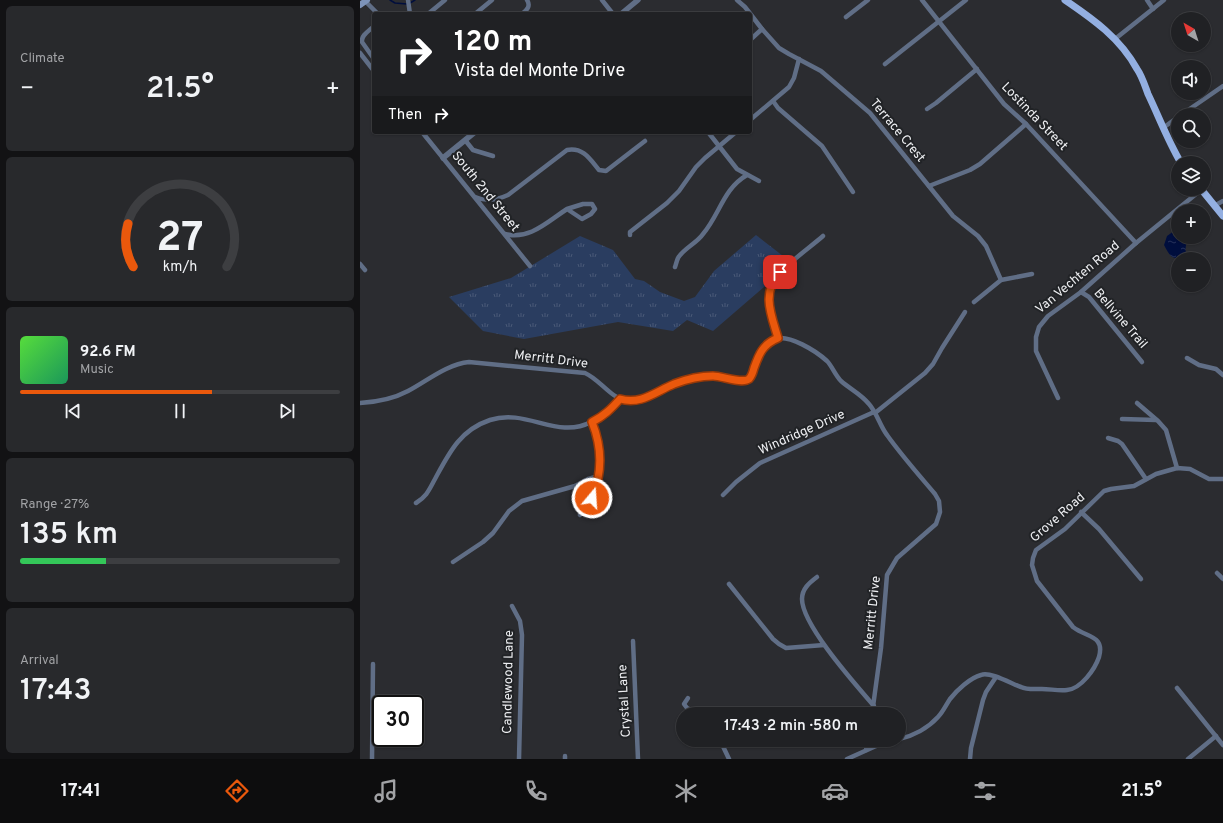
<!DOCTYPE html>
<html lang="en">
<head>
<meta charset="utf-8">
<style>
  :root { --surface:#202124; --page:#28292c; --text:#f1f3f6; --muted:#a2a3a6; --line:#3d3e41; --accent:#ea580c }
  body { margin:0; font-family:Overpass,sans-serif; background:var(--page); color:var(--text); height:100vh; display:flex; flex-direction:column; font-size:15px; white-space:nowrap }
  * { box-sizing:border-box; margin:0 }
  p { font-size:13px; color:var(--muted) }
  .icon { flex:none; width:22px; height:22px; fill:none; stroke:currentColor; stroke-width:2; stroke-linecap:round; stroke-linejoin:round }
  .map { position:relative; flex:1; overflow:hidden }
  .details { display:flex; flex-direction:column; gap:6px; padding:6px; background:#121214; width:360px }
  .details>* { flex:none }
  .banner { position:absolute; left:12px; top:12px; width:380px; height:122px; border-radius:4px; box-shadow:0 1px 3px #0004,0 0 0 1px var(--line); background:#202124; color:#fff; overflow:hidden }
  .needle { width:26px; rotate:321deg }
  .fabs { position:absolute; left:811px; top:12px; display:grid; gap:8px }
  .fabs a { display:grid; place-items:center; width:40px; height:40px; border-radius:50%; background:var(--surface); box-shadow:0 1px 3px #0004,0 0 0 1px var(--line); font-size:20px }
  .speed { position:absolute; left:12px; top:695px; display:flex; gap:8px; font-size:20px; font-weight:700; text-align:center }
  .speed>* { display:grid; place-content:center; width:52px; height:52px; border-radius:50%; background:var(--surface); box-shadow:0 1px 3px #0004,0 0 0 1px var(--line); line-height:1 }
  .speed .limit { border:2px solid #111; border-radius:6px; background:#fff; color:#111 }
  .pin { position:absolute; display:grid; place-items:center; width:34px; height:34px; color:#fff; margin:-17px; border-radius:8px; box-shadow:0 2px 6px #0006 }
  .me { position:absolute; width:44px; margin:-22px; rotate:18deg; stroke-linejoin:round; filter:drop-shadow(0 0 3px #0008) }
  .turn { display:flex; align-items:center; gap:14px; height:84px; padding:0 16px; font-size:18px }
  .turn .icon { width:52px; height:52px; stroke-width:2.5 }
  .turn b { display:block; font-size:28px; line-height:34px }
  .then { display:flex; align-items:center; height:38px; padding:0 16px; background:#0003; gap:8px; font-size:15px }
  .big { font-size:30px; font-weight:600; line-height:1.1 }
  .details .widget { flex:1; display:flex; flex-direction:column; justify-content:center; gap:6px; min-width:0; padding:0 14px; border-radius:6px; background:var(--page) }
  .details .dial { align-items:center; gap:0 }
  .dial svg { height:104px; overflow:visible; fill:none; stroke:var(--line); stroke-width:7; stroke-linecap:round; text-anchor:middle }
  .dial text { fill:var(--text); stroke:none }
  .song { display:flex; align-items:center; gap:12px }
  .cover { width:48px; height:48px; border-radius:6px; background:linear-gradient(135deg,hsl(110 70% 55%),hsl(150 70% 35%)) }
  .played { height:4px; border-radius:2px; background:linear-gradient(90deg,var(--accent) 60%,var(--line) 60%) }
  .keys { display:flex; justify-content:space-around; direction:ltr }
  .heat { display:flex; justify-content:space-between; align-items:center; font-size:22px; direction:ltr }
  .charge { height:6px; border-radius:3px; background:linear-gradient(90deg,#34c759 27%,var(--line) 0) }
  .trip { position:absolute; left:316px; top:707px; width:230px; height:40px; border-radius:20px; background:var(--surface); box-shadow:0 1px 3px #0004,0 0 0 1px var(--line); font-weight:600; line-height:40px; text-align:center }
  .tab-bar { display:flex; height:64px; justify-content:space-around; align-items:center; background:#0d0d0e; color:var(--muted) }
  .tab-bar .icon { width:28px; height:28px }
  .tab-bar .on { color:var(--accent) }
  .tab-bar b { font-size:18px; color:var(--text) }
  main { display:flex; flex:1; min-height:0 }
  .map>svg:first-child { display:block }
  .grass { fill:url(#grass-tufts) }
  .water { fill:url(#water-ripples) }
  .lines { fill:none; stroke-linecap:round; stroke-linejoin:round }
  .stream { stroke:#000e3d; stroke-width:1.5 }
  .minor { stroke:#606e86; stroke-width:4.5 }
  .tertiary { stroke:#606e86; stroke-width:5.5 }
  .secondary { stroke:#7d93b9; stroke-width:6 }
  .primary { stroke:#93afe1; stroke-width:7 }
  .route-casing { stroke:#983908; stroke-width:10 }
  .route { stroke:#ea580c; stroke-width:7 }
  .labels { text-anchor:middle; dominant-baseline:central; stroke-width:4; stroke-linejoin:round; paint-order:stroke }
  .street-label { font-size:13px; fill:#edeef1; stroke:#212326 }
</style>
</head>
<body>
<main>
<section class="details">
<div class="widget"><p>Climate</p>
<div class="heat"><a>−</a><b class="big">21.5°</b><a>+</a></div>
</div>
<div class="widget dial"><svg viewBox="0 0 100 80">
<path d="M14 69A42 42 0 1 1 86 69"/>
<path d="M14 69A42 42 0 0 1 10 36" stroke="#ea580c"/>
<text x="50" y="56" font-size="32" font-weight="700">27</text>
<text x="50" y="72" font-size="11">km/h</text>
</svg></div>
<div class="widget">
<div class="song"><i class="cover"></i><div><b>92.6 FM</b><p>Music</p></div></div>
<div class="played"></div>
<div class="keys"><svg class="icon" aria-label="previous" viewBox="0 0 24 24"><path d="M18 5L8 12l10 7zM5 5v14"/></svg><svg class="icon" aria-label="pause" viewBox="0 0 24 24"><path d="M8 5v14M16 5v14"/></svg><svg class="icon" aria-label="next" viewBox="0 0 24 24"><path d="M6 5l10 7-10 7zM19 5v14"/></svg></div>
</div>
<div class="widget"><p>Range · 27%</p><b class="big">135 km</b><div class="charge"></div></div>
<div class="widget"><p>Arrival</p><b class="big">17:43</b></div>
</section>
<div class="map">
<svg width="863" height="759" viewBox="0 0 863 759">
  <defs>
    <pattern id="grass-tufts" width="24" height="20" patternUnits="userSpaceOnUse"><rect width="24" height="20" fill="#2a3d60"/><path d="M3 7l-1-3M5 7V3M7 7l1-3M15 17l-1-3M17 17v-4M19 17l1-3" fill="none" stroke="#495977"/></pattern>
    <pattern id="water-ripples" width="26" height="14" patternUnits="userSpaceOnUse"><rect width="26" height="14" fill="#000e3d"/><path d="M2 4q2-2 4 0t4 0M15 11q2-2 4 0t4 0" fill="none" stroke="#26315a"/></pattern>
  </defs>
  <rect width="100%" height="100%" fill="#2b2c30"/>
  <polygon class="grass" points="396,235 432,263 353,331 327,320 313,331 258,322 164,339 123,331 89,297 151,278 220,236 253,250 275,279 284,281 300,292 324,301 335,297 354,271"/>
  <path class="water" d="M818,228v9h12c-5,7 -6,14 -2,22 -15,0 -17,0 -24,-14l3,-9z"/>
  <g class="lines">
    <g class="stream">
      <polyline points="30,0 35,3 47,4"/>
      <polyline points="50,3 55,0"/>
    </g>
    <g class="minor">
      <polyline points="48,0 50,14"/>
      <polyline points="242,0 253,14"/>
      <polyline points="377,0 385,7 402,29 419,48 429,54 461,71 510,113 593,216 618,236 626,246 641,280"/>
      <polyline points="562,0 644,104 666,124 776,243"/>
      <polyline points="787,0 793,9"/>
      <polyline points="5,1 18,14"/>
      <polyline points="68,14 85,0"/>
      <polyline points="115,14 132,0"/>
      <path d="M162,14c5,-4 9,-8 5,-14"/>
      <polyline points="486,17 508,0"/>
      <path d="M14,26c-5,5 -13,9 -12,16l12,17"/>
      <polyline points="755,39 804,0"/>
      <polyline points="390,40 402,29"/>
      <polyline points="0,53 14,71"/>
      <polyline points="525,64 606,0"/>
      <polyline points="413,101 418,108 462,146 493,192"/>
      <polyline points="567,109 576,103 617,69"/>
      <polyline points="821,115 863,86"/>
      <polyline points="390,120 429,87 434,78 439,59"/>
      <polyline points="803,128 818,117"/>
      <polyline points="62,132 170,266"/>
      <polyline points="348,132 377,169 399,181"/>
      <polyline points="105,140 113,150 133,156"/>
      <polyline points="569,186 610,170 620,164 666,124"/>
      <path d="M115,197c11,5 22,3 33,-2l59,-45c16,-3 23,9 32,20l7,1 39,-30"/>
      <polyline points="854,206 863,201"/>
      <path d="M145,234c25,6 42,-12 62,-25l15,10 9,-5 4,-5 -3,-5h-9l-16,5"/>
      <polyline points="270,235 270,232 307,203 319,191 336,167 345,158 376,132"/>
      <polyline points="0,264 5,270"/>
      <path d="M315,267c1,-3 2,-7 3,-9 5,-9 19,-15 25,-24 17,-20 20,-45 44,-59"/>
      <polyline points="721,292 729,297 782,362"/>
      <polyline points="614,302 641,280 672,274"/>
      <path d="M418,338c-4,-12 -10,-26 -10,-39 1,-25 37,-47 55,-63"/>
      <polyline points="827,358 839,365 856,369 863,375"/>
      <polyline points="698,398 676,351 676,337 679,327 688,316 721,292 776,243 841,190"/>
      <path d="M0,403c17,-1 33,-4 48,-12 19,-10 39,-27 61,-29l116,11c14,6 26,25 40,27 19,4 48,-16 67,-22 8,-3 19,-3 27,-1 9,1 19,5 28,3 14,-9 6,-32 28,-41 14,-5 41,12 52,22 5,5 8,14 14,20 9,8 20,13 28,23 8,9 11,22 18,31 15,21 32,40 48,59l4,7 1,11 -4,12 -39,34 -10,17 -6,73 -9,66"/>
      <polyline points="777,403 798,421 806,430 817,468"/>
      <polyline points="515,413 565,373 573,364 582,348 605,312"/>
      <polyline points="762,419 796,420"/>
      <polyline points="748,438 758,441 762,444 786,479"/>
      <polyline points="363,495 376,482 400,463 514,412"/>
      <path d="M56,503c11,-7 13,-13 19,-24 14,-26 25,-49 55,-59 37,-12 67,20 101,2 13,-7 19,-12 29,-23"/>
      <polyline points="721,512 739,529 781,579"/>
      <polyline points="220,515 229,506 239,476 240,453 237,434 231,422"/>
      <polyline points="93,562 123,542 133,533 149,511 162,501 215,486 228,479 239,476"/>
      <polyline points="857,573 863,579"/>
      <path d="M457,577c-8,6 -15,12 -15,22 0,26 54,86 72,107"/>
      <polyline points="369,584 413,639 419,644 426,648 464,645"/>
      <polyline points="152,606 160,621 162,635 159,759"/>
      <polyline points="273,641 278,759"/>
      <polyline points="817,688 863,745"/>
      <polyline points="328,698 324,704 327,708 338,714"/>
      <path d="M539,739c14,-3 29,-11 39,-22 5,-5 8,-12 12,-18 7,-9 20,-21 31,-24 9,-4 31,9 40,12 6,3 14,2 21,2 8,0 17,2 25,1 14,-1 28,-21 32,-33 6,-22 -12,-19 -26,-30l-36,-46 -5,-16 1,-7 3,-8 29,-21 39,-38 7,-2 23,-3 22,-12 21,-6 13,1 19,10h14"/>
      <polyline points="360,740 369,759"/>
      <polyline points="506,750 508,740"/>
      <polyline points="12,759 13,664"/>
      <polyline points="205,759 205,756"/>
      <polyline points="487,759 516,746 536,740"/>
      <polyline points="610,759 611,748 623,700 626,692 636,677"/>
      <polyline points="828,759 856,736"/>
    </g>
    <g class="tertiary">
      <polyline points="261,14 278,0"/>
      <polyline points="83,158 115,132"/>
    </g>
    <polyline class="secondary" points="0,5 7,0"/>
    <g class="primary">
      <path d="M705,0c28,19 55,38 72,69 5,7 8,17 11,25 11,23 20,47 33,69"/>
      <polyline points="841,189 863,216"/>
    </g>
  </g>
  <g class="lines">
    <defs>
      <path id="route" d="M232,498c11,-26 10,-51 0,-76 12,-6 19,-13 28,-23 21,6 35,-7 54,-15 13,-5 25,-8 39,-8 9,0 29,8 36,3 3,-3 4,-7 5,-11 5,-14 9,-24 24,-30 -7,-24 -17,-45 2,-66"/>
    </defs>
    <use href="#route" class="route-casing"/>
    <use href="#route" class="route"/>
  </g>
  <g class="labels">
    <g class="street-label">
      <text transform="translate(674 117) rotate(46)">Lostinda Street</text>
      <text transform="translate(537 131) rotate(50)">Terrace Crest</text>
      <text transform="translate(125 192) rotate(51)">South 2nd Street</text>
      <text transform="translate(718 278) rotate(-40)">Van Vechten Road</text>
      <text transform="translate(760 319) rotate(49)">Bellvine Trail</text>
      <text transform="translate(191 360) rotate(7)">Merritt Drive</text>
      <text transform="translate(442 433) rotate(-24)">Windridge Drive</text>
      <text transform="translate(698 518) rotate(-41)">Grove Road</text>
      <text transform="translate(513 613) rotate(-84)">Merritt Drive</text>
      <text transform="translate(149 682) rotate(-89)">Candlewood Lane</text>
      <text transform="translate(265 701) rotate(-93)">Crystal Lane</text>
    </g>
  </g>
</svg>
<div class="fabs">
<a><svg class="needle" viewBox="-14 -14 28 28"><path d="M0-13l5 13h-10z" fill="#e53935"/><path d="M0 13l5-13h-10z" fill="#a2a3a6"/></svg></a>
<a><svg class="icon" aria-label="sound" viewBox="0 0 24 24"><path d="M4 9h4l5-4v14l-5-4H4zM17 9q2 3 0 6"/></svg></a>
<a><svg class="icon" aria-label="search" viewBox="0 0 24 24"><circle cx="10" cy="10" r="6"/><path d="M15 15l6 6"/></svg></a>
<a><svg class="icon" aria-label="layers" viewBox="0 0 24 24"><path d="M12 4l9 5-9 5-9-5zM3 14l9 5 9-5"/></svg></a>
<a>+</a>
<a>−</a>
</div>
<div class="speed"><div class="limit">30</div></div>
<div class="pin" style="left:420px;top:272px;background:#d93025"><svg class="icon" aria-label="arrive" viewBox="0 0 24 24"><path d="M6 21V4h12l-3 4 3 4H6"/></svg></div>
<svg class="me" style="left:232px;top:498px" viewBox="-20 -20 40 40"><circle r="17" fill="#ea580c" stroke="#fff" stroke-width="3"/><path d="M0-11L8 9 0 5-8 9z" fill="#fff"/></svg>
<div class="trip">17:43 · 2 min · 580 m</div>
<div class="banner">
<div class="turn"><svg class="icon" aria-label="right" viewBox="0 0 24 24"><path d="M7 20v-9h11M14 6l5 5-5 5"/></svg><div><b>120 m</b>Vista del Monte Drive</div></div>
<div class="then">Then<svg class="icon" aria-label="right" viewBox="0 0 24 24"><path d="M7 20v-9h11M14 6l5 5-5 5"/></svg></div>
</div>
</div>
</main>
<nav class="tab-bar">
<b>17:41</b>
<svg class="icon on" aria-label="directions" viewBox="0 0 24 24"><path d="M12 3l9 9-9 9-9-9zM9 14v-3h6M13 9l2 2-2 2"/></svg>
<svg class="icon" aria-label="music" viewBox="0 0 24 24"><path d="M9 18V5l10-2v13"/><circle cx="6" cy="18" r="3"/><circle cx="16" cy="16" r="3"/></svg>
<svg class="icon" aria-label="phone" viewBox="0 0 24 24"><path d="M5 4h4l2 5-3 2q2 4 5 5l2-3 5 2v4C11 20 4 13 5 4z"/></svg>
<svg class="icon" aria-label="climate" viewBox="0 0 24 24"><path d="M12 3v18M4 7l16 10M4 17L20 7"/></svg>
<svg class="icon" aria-label="car" viewBox="0 0 24 24"><path d="M5 17H2v-5l4-1 3-4h7l3 4 3 1v5h-3M9 17h6M6 11h13"/><circle cx="7" cy="17" r="2"/><circle cx="17" cy="17" r="2"/></svg>
<svg class="icon" aria-label="filters" viewBox="0 0 24 24"><path d="M4 7h16M4 17h16"/><circle cx="9" cy="7" r="2"/><circle cx="15" cy="17" r="2"/></svg>
<b>21.5°</b>
</nav>
</body>
</html>
